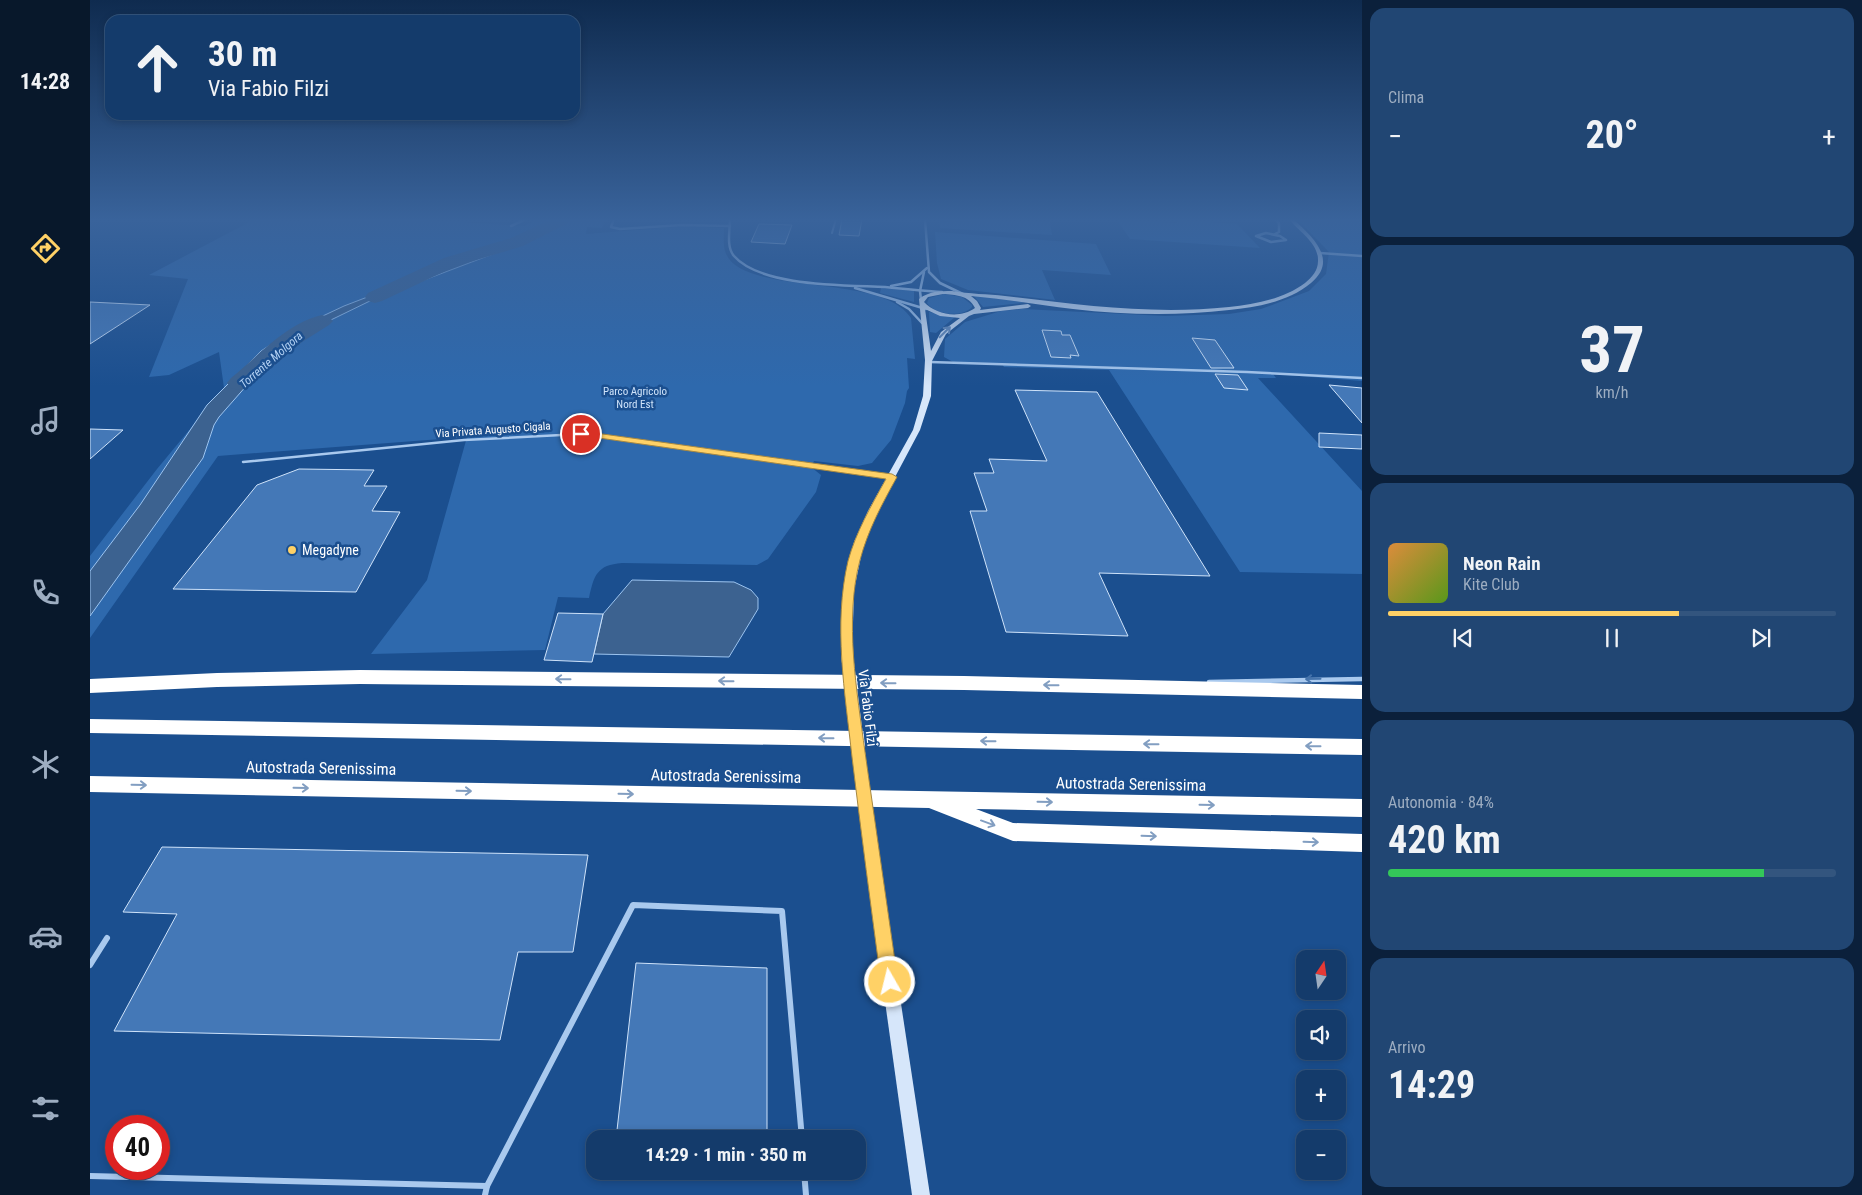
<!DOCTYPE html>
<html lang="it">
<head>
<meta charset="utf-8">
<style>
  :root { --surface:#143b6b; --page:#214673; --text:#f1f3f6; --muted:#9dadc1; --line:#33557e; --accent:#ffd166 }
  body { margin:0; font-family:"Roboto Condensed",sans-serif; background:var(--page); color:var(--text); height:100vh; display:flex; flex-direction:column; font-size:19px; white-space:nowrap }
  * { box-sizing:border-box; margin:0 }
  p { font-size:16px; color:var(--muted) }
  .icon { flex:none; width:28px; height:28px; fill:none; stroke:currentColor; stroke-width:2; stroke-linecap:round; stroke-linejoin:round }
  .map { position:relative; flex:1; overflow:hidden }
  .sheet { display:flex; flex-direction:column; gap:8px; padding:8px; background:#0b203b; width:500px }
  .sheet>* { flex:none }
  .banner { position:absolute; left:15px; top:15px; width:475px; height:105px; border-radius:15px; box-shadow:0 2px 8px #0003,0 0 0 1px var(--line); background:#143b6b; color:var(--text); overflow:hidden }
  .needle { width:32px; rotate:13deg }
  .tools { position:absolute; left:1206px; top:950px; display:grid; gap:10px }
  .tools a { display:grid; place-items:center; width:50px; height:50px; border-radius:10px; background:var(--surface); box-shadow:0 2px 8px #0003,0 0 0 1px var(--line); font-size:25px }
  .speed { position:absolute; left:15px; top:1115px; display:flex; gap:10px; font-size:25px; font-weight:700; text-align:center }
  .speed>* { display:grid; place-content:center; width:65px; height:65px; border-radius:50%; background:var(--surface); box-shadow:0 2px 8px #0003,0 0 0 1px var(--line); line-height:1 }
  .speed .limit { border:8px solid #d22; background:#fff; color:#111 }
  .pin { position:absolute; display:grid; place-items:center; width:42px; height:42px; color:#fff; margin:-21px; border:2px solid #fff; border-radius:50%; box-shadow:0 1px 5px #0007 }
  .me { position:absolute; width:55px; margin:-28px; rotate:352deg; stroke-linejoin:round; filter:drop-shadow(0 0 4px #0008) }
  .turn { display:flex; align-items:center; gap:18px; height:105px; padding:0 20px; font-size:22px }
  .turn .icon { width:65px; height:65px; stroke-width:2.5 }
  .turn b { display:block; font-size:35px; line-height:42px }
  .big { font-size:38px; font-weight:700; line-height:1.1 }
  .sheet .tile { flex:1; display:flex; flex-direction:column; justify-content:center; gap:8px; min-width:0; padding:0 18px; border-radius:15px; background:var(--page) }
  .sheet .dial { align-items:center; gap:0 }
  .dial b { font-size:65px; line-height:1 }
  .song { display:flex; align-items:center; gap:15px }
  .cover { width:60px; height:60px; border-radius:8px; background:linear-gradient(135deg,hsl(30 70% 55%),hsl(90 70% 35%)) }
  .played { height:5px; border-radius:2px; background:linear-gradient(90deg,var(--accent) 65%,var(--line) 65%) }
  .keys { display:flex; justify-content:space-around; direction:ltr }
  .heat { display:flex; justify-content:space-between; align-items:center; font-size:28px; direction:ltr }
  .charge { height:8px; border-radius:4px; background:linear-gradient(90deg,#34c759 84%,var(--line) 0) }
  .trip { position:absolute; left:496px; top:1130px; width:280px; height:50px; border-radius:15px; background:var(--surface); box-shadow:0 2px 8px #0003,0 0 0 1px var(--line); font-weight:700; line-height:50px; text-align:center }
  main { display:flex; flex:1; min-height:0 }
  .dock { display:flex; flex-direction:column; width:90px; justify-content:space-around; align-items:center; background:#08182b; color:var(--muted) }
  .dock .icon { width:35px; height:35px }
  .dock .selected { color:var(--accent) }
  .dock b { font-size:22px; color:var(--text) }
  .map>svg:first-child { display:block }
  .green { fill:#2e69ad }
  .water { fill:#3c6290; stroke:#9cc4f0 }
  .lines { fill:none; stroke-linecap:round; stroke-linejoin:round }
  .river { fill:#3c6290; fill-rule:evenodd }
  .building { fill:#4478b7; stroke:#cfe3fa }
  .lane-far4 { stroke:#a9c9ee; stroke-width:2 }
  .lane-far3 { stroke:#a9c9ee; stroke-width:2.5 }
  .lane-far2 { stroke:#a9c9ee; stroke-width:4 }
  .lane-far1 { stroke:#a9c9ee; stroke-width:4.5 }
  .lane { stroke:#a9c9ee; stroke-width:6 }
  .street { stroke:#a9c9ee; stroke-width:2.5 }
  .secondary { fill:#d6e6fa; fill-rule:evenodd }
  .highway { fill:#fff; fill-rule:evenodd }
  .secondary-bridge { stroke:#d6e6fa; stroke-width:12 }
  .oneway { stroke:#668bba }
  .oneway2 { stroke:#829ec1 }
  .oneway3 { stroke:#4674ac }
  .route { fill:#ffd166; stroke:#a68842 }
  .poi-dot { fill:#ffd166; stroke:#1b4f8f; stroke-width:2 }
  .labels { text-anchor:middle; dominant-baseline:central; stroke-width:5; stroke-linejoin:round; paint-order:stroke }
  .far-park-label { font-size:11px; fill:#cfe3fa; stroke:#1b4f8f }
  .far-street-label { font-size:11px; fill:#fff; stroke:#1b4f8f }
  .far-water-label { font-size:12px; font-style:italic; fill:#b5d3f5; stroke:#1b4f8f }
  .poi-label { font-size:14px; fill:#fff; stroke:#1b4f8f; text-anchor:start }
  .street-label { font-size:14px; fill:#fff; stroke:#1b4f8f }
  .near-street-label { font-size:16px; fill:#fff; stroke:#1b4f8f }
</style>
</head>
<body>
<main>
<nav class="dock">
<b>14:28</b>
<svg class="icon selected" aria-label="directions" viewBox="0 0 24 24"><path d="M12 3l9 9-9 9-9-9zM9 14v-3h6M13 9l2 2-2 2"/></svg>
<svg class="icon" aria-label="music" viewBox="0 0 24 24"><path d="M9 18V5l10-2v13"/><circle cx="6" cy="18" r="3"/><circle cx="16" cy="16" r="3"/></svg>
<svg class="icon" aria-label="phone" viewBox="0 0 24 24"><path d="M5 4h4l2 5-3 2q2 4 5 5l2-3 5 2v4C11 20 4 13 5 4z"/></svg>
<svg class="icon" aria-label="climate" viewBox="0 0 24 24"><path d="M12 3v18M4 7l16 10M4 17L20 7"/></svg>
<svg class="icon" aria-label="car" viewBox="0 0 24 24"><path d="M5 17H2v-5l4-1 3-4h7l3 4 3 1v5h-3M9 17h6M6 11h13"/><circle cx="7" cy="17" r="2"/><circle cx="17" cy="17" r="2"/></svg>
<svg class="icon" aria-label="filters" viewBox="0 0 24 24"><path d="M4 7h16M4 17h16"/><circle cx="9" cy="7" r="2"/><circle cx="15" cy="17" r="2"/></svg>
</nav>
<div class="map">
<svg width="1272" height="1195" viewBox="0 0 1272 1195">
  <rect width="100%" height="100%" fill="#1b4f8f"/>
  <g class="green">
    <path d="M165,219l44,3 6,-3h106l113,7 15,-7h66l-3,9 -15,-1 -1,7 100,-8 38,2c0,7 -1,16 1,23 14,47 157,20 186,67l4,41 -8,-1 2,30 -2,3 -2,12 -14,37 -19,23 -14,3 -44,-5 -3,6 10,8 -5,17 -48,67 -11,6 -135,-2c-25,2 -28,12 -33,35l-31,-1 -13,53 -174,4 56,-74 40,-143 -249,19 -128,182v-82l67,-87 67,-81 -5,-36 -50,23 -20,2 39,-98 -39,-4z"/>
    <polygon points="849,219 960,222 962,235 850,228"/>
    <polygon points="1207,219 1272,219 1272,381 1183,374 1186,378 1168,378 1272,491 1272,574 1150,572 1019,370 914,367 912,364 863,362 854,357 855,339 875,322 911,311 932,309 1075,316 1139,314 1171,309 1219,291 1236,274 1239,252"/>
    <polygon points="1027,220 1087,223 1087,220 1147,224 1170,248 1040,239"/>
    <polygon points="845,232 1006,244 1021,275 952,270 965,300 878,290 851,279 847,263"/>
    <polygon points="791,288 824,291 824,302 790,293"/>
    <path d="M854,294l18,3 10,8v2c-10,11 -37,8 -45,-4l2,-5z"/>
    <polygon points="883,295 932,302 933,303 893,307"/>
    <polygon points="839,312 865,317 846,333 840,332"/>
  </g>
  <g class="water">
    <polygon points="470,219 482,219 448,237 284,299 210,335 187,351 129,417 124,425 113,458 0,616 0,571 50,505 117,405 171,351 203,330 254,306 423,241"/>
    <polygon points="542,580 644,582 661,590 668,598 668,609 639,657 504,654 513,614"/>
  </g>
  <g class="lines">
    <g class="river">
      <polygon points="462,219 482,219 480,222 433,246 366,266 292,301 285,303 278,301 275,297 278,293 354,258 421,238"/>
      <path d="M232,315l7,2 4,4 -4,4 -27,17 -55,46 -8,2 -8,-2 -4,-5 4,-5c27,-22 56,-55 91,-63z"/>
    </g>
  </g>
  <g class="building">
    <polygon points="752,219 772,219 769,236 749,235"/>
    <polygon points="669,224 702,225 695,244 661,242"/>
    <polygon points="0,302 60,305 0,344"/>
    <polygon points="952,330 971,331 972,335 980,335 989,356 980,355 981,358 961,357"/>
    <polygon points="1102,338 1125,340 1144,368 1121,368"/>
    <polygon points="1125,374 1148,375 1158,390 1134,388"/>
    <polygon points="1239,385 1272,388 1272,423"/>
    <polygon points="925,390 1007,392 1120,576 1009,573 1038,636 916,632 880,511 897,511 884,473 904,473 899,459 957,461"/>
    <polygon points="0,429 33,430 0,459"/>
    <polygon points="1229,433 1272,435 1272,449 1229,447"/>
    <polygon points="209,469 284,470 274,486 297,486 282,511 310,512 266,592 83,589 167,485"/>
    <polygon points="468,613 513,614 502,662 454,660"/>
    <polygon points="72,847 498,855 483,952 428,952 410,1040 24,1031 87,914 33,912"/>
    <polygon points="546,963 677,968 677,1139 526,1139"/>
  </g>
  <g class="lines">
    <polyline class="lane-far4" points="742,233 746,219"/>
    <g class="lane-far3">
      <polyline points="840,362 1157,372 1272,378"/>
      <polyline points="153,462 374,440 491,434 725,466"/>
    </g>
    <polyline class="lane-far2" points="716,465 802,477"/>
    <polyline class="lane-far1" points="1119,682 1272,679"/>
    <g class="lane">
      <polyline points="0,965 17,938"/>
      <polyline points="714,1171 716,1195"/>
      <polyline points="0,1176 397,1186"/>
      <polyline points="395,1195 397,1186 543,905 692,911 712,1139"/>
    </g>
    <g class="street">
      <polyline points="524,219 521,227 530,229 592,225 640,226"/>
      <path d="M640,219c0,11 -4,28 4,37 27,31 112,29 151,31 19,2 38,4 57,5"/>
      <polyline points="835,219 839,272 850,283 877,296"/>
      <polyline points="1185,219 1189,223 1189,232 1185,234"/>
      <polyline points="421,226 436,219"/>
      <polygon points="1176,233 1190,236 1196,240 1181,242 1166,236"/>
      <polyline points="1230,253 1272,256"/>
      <polyline points="801,286 821,282 837,268"/>
      <polyline points="765,288 836,309"/>
      <polyline points="831,300 830,291 834,272"/>
      <polyline points="807,302 819,309 832,323"/>
    </g>
    <g class="secondary">
      <path d="M1199,219h4c19,17 46,41 18,64 -23,19 -54,24 -82,27 -52,6 -104,5 -156,-1 -34,-4 -67,-10 -102,-13l6,5 4,7 -1,2 48,-6 3,2 -3,2 -54,6 -5,2 -23,18 -14,27 -1,35 -11,34 -43,81 -13,31 -10,48 -2,65 -1,3h-8l-1,-3v-16l2,-49 10,-48 14,-31 45,-81 10,-34 2,-36 -6,-61c10,-8 21,-8 33,-8 17,3 36,3 53,5 75,9 148,19 224,11 26,-3 55,-8 76,-24 7,-6 13,-12 13,-22 1,-18 -20,-30 -29,-42zM853,294c12,1 26,1 32,14 -15,11 -39,7 -51,-6l4,-5zM835,309l15,7 20,2 -19,14 -10,19z"/>
      <polygon points="783,858 788,860 790,865 840,1195 822,1195 776,865 778,860"/>
    </g>
    <g class="highway">
      <polygon points="270,670 874,676 1272,685 1272,699 874,690 270,684 127,687 0,693 0,679 127,673"/>
      <polygon points="0,719 1272,739 1272,755 0,733"/>
      <polygon points="0,776 1272,799 1272,817 886,809 923,823 1272,834 1272,852 923,841 839,808 0,792"/>
    </g>
    <polyline class="secondary-bridge" points="757,655 783,865"/>
  </g>
  <defs><path id="oneway-shaft" d="M-6 0H5M1.5-3L5.5 0L1.5 3" fill="none" stroke-width="1.6" stroke-linecap="round" stroke-linejoin="round" transform="scale(1.25)"/></defs>
  <use class="oneway" href="#oneway-shaft" transform="translate(855 332) rotate(-45)"/>
  <g class="oneway2">
    <use href="#oneway-shaft" transform="translate(473 679) rotate(-179)"/>
    <use href="#oneway-shaft" transform="translate(636 681) rotate(-179)"/>
    <use href="#oneway-shaft" transform="translate(798 683) rotate(-179)"/>
    <use href="#oneway-shaft" transform="translate(961 685) rotate(-179)"/>
    <use href="#oneway-shaft" transform="translate(736 738) rotate(-179)"/>
    <use href="#oneway-shaft" transform="translate(898 741) rotate(-179)"/>
    <use href="#oneway-shaft" transform="translate(1061 744) rotate(-179)"/>
    <use href="#oneway-shaft" transform="translate(1223 746) rotate(-179)"/>
    <use href="#oneway-shaft" transform="translate(49 785) rotate(1)"/>
    <use href="#oneway-shaft" transform="translate(211 788) rotate(1)"/>
    <use href="#oneway-shaft" transform="translate(374 791) rotate(1)"/>
    <use href="#oneway-shaft" transform="translate(536 794) rotate(1)"/>
    <use href="#oneway-shaft" transform="translate(955 802) rotate(1)"/>
    <use href="#oneway-shaft" transform="translate(1117 805) rotate(1)"/>
    <use href="#oneway-shaft" transform="translate(898 823) rotate(20)"/>
    <use href="#oneway-shaft" transform="translate(1059 836) rotate(2)"/>
    <use href="#oneway-shaft" transform="translate(1221 842) rotate(2)"/>
  </g>
  <use class="oneway3" href="#oneway-shaft" transform="translate(1223 679) rotate(179)"/>
  <linearGradient id="sky" x2="0" y2="1"><stop stop-color="#0f2b4f"/><stop offset="0.57" stop-color="#39639b"/><stop offset="1" stop-color="#39639b" stop-opacity="0"/></linearGradient>
  <rect width="1272" height="386" fill="url(#sky)"/>
  <path class="route" d="M491,431l311,43 5,3c-15,27 -29,53 -37,83 -16,60 -3,132 5,192 11,77 22,153 33,230l-2,6 -6,2 -7,-2 -2,-6c-10,-75 -20,-150 -29,-225 -7,-64 -19,-132 -4,-196 8,-29 23,-55 38,-82l-308,-44 -2,-1z"/>
  <circle class="poi-dot" cx="202" cy="550" r="5"/>
  <g class="labels">
    <g class="far-park-label">
      <text x="545" y="391">Parco Agricolo<tspan x="545" dy="13">Nord Est</tspan></text>
    </g>
    <g class="far-street-label">
      <text transform="translate(403 430) rotate(-4)">Via Privata Augusto Cigala</text>
    </g>
    <g class="far-water-label">
      <text transform="translate(181 360) rotate(-41)">Torrente Molgora</text>
    </g>
    <g class="poi-label">
      <text x="212" y="550">Megadyne</text>
    </g>
    <g class="street-label">
      <text transform="translate(778 708) rotate(83)">Via Fabio Filzi</text>
    </g>
    <g class="near-street-label">
      <text transform="translate(231 768) rotate(1)">Autostrada Serenissima</text>
      <text transform="translate(636 776) rotate(1)">Autostrada Serenissima</text>
      <text transform="translate(1041 784) rotate(1)">Autostrada Serenissima</text>
    </g>
  </g>
</svg>
<div class="tools">
<a><svg class="needle" viewBox="-14 -14 28 28"><path d="M0-13l5 13h-10z" fill="#e53935"/><path d="M0 13l5-13h-10z" fill="#9dadc1"/></svg></a>
<a><svg class="icon" aria-label="sound" viewBox="0 0 24 24"><path d="M4 9h4l5-4v14l-5-4H4zM17 9q2 3 0 6"/></svg></a>
<a>+</a>
<a>−</a>
</div>
<div class="speed"><div class="limit">40</div></div>
<div class="pin" style="left:491px;top:434px;background:#d93025"><svg class="icon" aria-label="arrive" viewBox="0 0 24 24"><path d="M6 21V4h12l-3 4 3 4H6"/></svg></div>
<svg class="me" style="left:800px;top:982px" viewBox="-20 -20 40 40"><circle r="17" fill="#ffd166" stroke="#fff" stroke-width="3"/><path d="M0-11L8 9 0 5-8 9z" fill="#fff"/></svg>
<div class="trip">14:29 · 1 min · 350 m</div>
<div class="banner">
<div class="turn"><svg class="icon" aria-label="ahead" viewBox="0 0 24 24"><path d="M12 20V5M6 11l6-6 6 6"/></svg><div><b>30 m</b>Via Fabio Filzi</div></div>
</div>
</div>
<section class="sheet">
<div class="tile"><p>Clima</p>
<div class="heat"><a>−</a><b class="big">20°</b><a>+</a></div>
</div>
<div class="tile dial"><b>37</b><p>km/h</p></div>
<div class="tile">
<div class="song"><i class="cover"></i><div><b>Neon Rain</b><p>Kite Club</p></div></div>
<div class="played"></div>
<div class="keys"><svg class="icon" aria-label="previous" viewBox="0 0 24 24"><path d="M18 5L8 12l10 7zM5 5v14"/></svg><svg class="icon" aria-label="pause" viewBox="0 0 24 24"><path d="M8 5v14M16 5v14"/></svg><svg class="icon" aria-label="next" viewBox="0 0 24 24"><path d="M6 5l10 7-10 7zM19 5v14"/></svg></div>
</div>
<div class="tile"><p>Autonomia · 84%</p><b class="big">420 km</b><div class="charge"></div></div>
<div class="tile"><p>Arrivo</p><b class="big">14:29</b></div>
</section>
</main>
</body>
</html>
